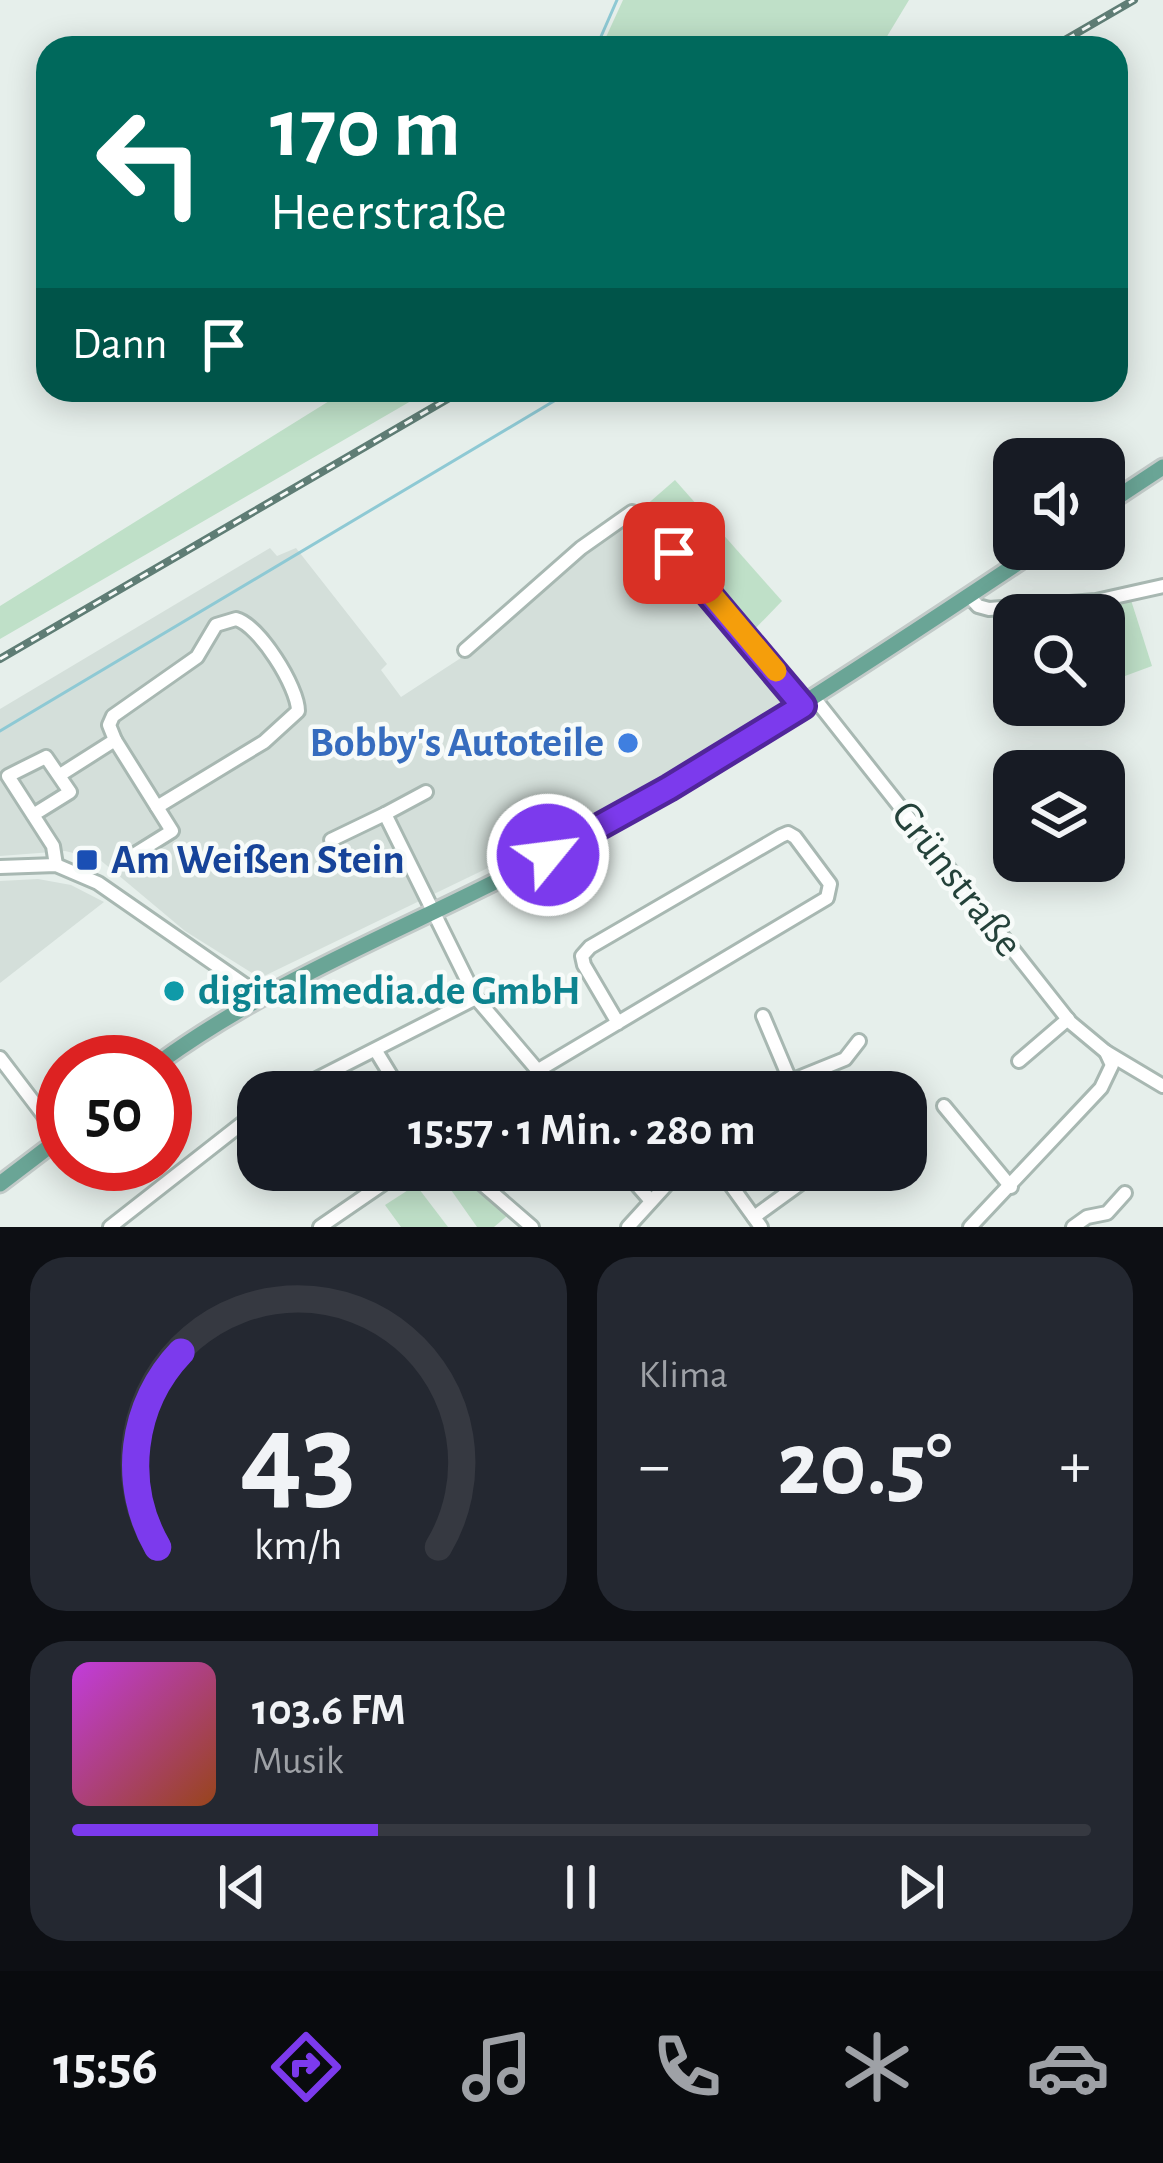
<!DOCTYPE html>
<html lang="de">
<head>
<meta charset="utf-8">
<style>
  :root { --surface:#171b24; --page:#242831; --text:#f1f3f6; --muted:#9ea1a6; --line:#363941; --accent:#7c3aed }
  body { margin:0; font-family:"Alegreya Sans",sans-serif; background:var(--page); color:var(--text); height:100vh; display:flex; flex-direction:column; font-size:45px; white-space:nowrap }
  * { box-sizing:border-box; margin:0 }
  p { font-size:39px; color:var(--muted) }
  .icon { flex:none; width:66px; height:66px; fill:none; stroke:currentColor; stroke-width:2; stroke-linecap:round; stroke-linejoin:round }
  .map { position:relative; height:1227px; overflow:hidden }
  .panel { display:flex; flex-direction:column; gap:30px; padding:30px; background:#0d0f14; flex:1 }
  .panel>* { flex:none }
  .guide { position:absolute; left:36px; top:36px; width:1092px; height:366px; border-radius:36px; box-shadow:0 6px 30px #0003; background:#00695c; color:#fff; overflow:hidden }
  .fabs { position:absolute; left:993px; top:438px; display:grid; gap:24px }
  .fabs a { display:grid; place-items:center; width:132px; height:132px; border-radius:24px; background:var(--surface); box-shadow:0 6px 30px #0003; font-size:60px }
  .speed { position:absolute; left:36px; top:1035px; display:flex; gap:24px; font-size:60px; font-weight:700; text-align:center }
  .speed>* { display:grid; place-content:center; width:156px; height:156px; border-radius:50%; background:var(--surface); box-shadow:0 6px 30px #0003; line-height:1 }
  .speed .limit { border:18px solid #d22; background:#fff; color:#111 }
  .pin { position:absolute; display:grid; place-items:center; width:102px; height:102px; color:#fff; margin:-51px; border-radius:24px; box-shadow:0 6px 18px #0006 }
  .me { position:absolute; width:132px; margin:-66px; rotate:61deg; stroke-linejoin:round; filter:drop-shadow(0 0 9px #0008) }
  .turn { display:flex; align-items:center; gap:42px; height:252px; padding:0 36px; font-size:54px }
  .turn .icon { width:156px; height:156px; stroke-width:2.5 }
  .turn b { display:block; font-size:84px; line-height:102px }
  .then { display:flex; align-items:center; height:114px; padding:0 36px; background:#0003; gap:24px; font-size:45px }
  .big { font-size:90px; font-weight:700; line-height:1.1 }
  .panel .card { flex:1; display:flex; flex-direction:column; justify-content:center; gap:18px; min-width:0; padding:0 42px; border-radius:36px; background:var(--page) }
  .panel .dial { align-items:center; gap:0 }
  .dial svg { height:312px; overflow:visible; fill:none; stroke:var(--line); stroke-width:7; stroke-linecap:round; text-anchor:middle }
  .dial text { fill:var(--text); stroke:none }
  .song { display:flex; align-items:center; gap:36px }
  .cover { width:144px; height:144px; border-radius:18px; background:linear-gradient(135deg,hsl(290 70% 55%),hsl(20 70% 35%)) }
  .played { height:12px; border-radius:6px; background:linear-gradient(90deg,var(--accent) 30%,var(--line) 30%) }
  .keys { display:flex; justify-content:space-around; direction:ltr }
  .heat { display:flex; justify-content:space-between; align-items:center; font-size:66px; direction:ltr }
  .panel .tiles { flex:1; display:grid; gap:30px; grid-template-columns:1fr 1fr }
  .card:last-child { grid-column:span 2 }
  .trip { position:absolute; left:237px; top:1071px; width:690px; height:120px; border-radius:36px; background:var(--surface); box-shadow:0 6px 30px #0003; font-weight:700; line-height:120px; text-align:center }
  .menu { display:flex; height:192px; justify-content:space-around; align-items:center; background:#090b0e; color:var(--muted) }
  .menu .icon { width:84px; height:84px }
  .menu .current { color:var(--accent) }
  .menu b { font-size:54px; color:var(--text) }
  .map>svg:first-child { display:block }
  .built { fill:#d4dfda }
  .green { fill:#bfe0c8 }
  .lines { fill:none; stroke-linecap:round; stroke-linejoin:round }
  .stream { stroke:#8ec9d4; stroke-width:3 }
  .minor-casing { stroke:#a8b8b2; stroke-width:18 }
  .major-casing { stroke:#c2cac8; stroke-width:21 }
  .minor { stroke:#fff; stroke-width:12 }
  .major { stroke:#6aa596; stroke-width:15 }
  .rail-casing { stroke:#5f7d75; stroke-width:8 }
  .rail { stroke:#f7fbf9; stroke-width:3; stroke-dasharray:9; stroke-linecap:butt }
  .route-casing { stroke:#51269a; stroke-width:30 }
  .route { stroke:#7c3aed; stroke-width:21 }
  .slow { stroke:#f59e0b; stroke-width:21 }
  .shop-dot { fill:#3f7fe0; stroke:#f7fbf9; stroke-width:4.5 }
  .transit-dot { fill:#1a4fb4; stroke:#f7fbf9; stroke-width:4.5 }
  .culture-dot { fill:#0f9aa8; stroke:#f7fbf9; stroke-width:4.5 }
  .labels { text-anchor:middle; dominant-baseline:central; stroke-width:9; stroke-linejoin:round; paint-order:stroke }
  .shop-label { font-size:42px; font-weight:bold; fill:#366cbe; stroke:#f7fbf9; text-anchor:end }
  .transit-label { font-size:42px; font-weight:bold; fill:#164399; stroke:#f7fbf9; text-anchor:start }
  .street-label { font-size:42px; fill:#24423a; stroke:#f7fbf9 }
  .culture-label { font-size:42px; font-weight:bold; fill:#0d838f; stroke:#f7fbf9; text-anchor:start }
</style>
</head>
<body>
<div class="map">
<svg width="1163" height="1227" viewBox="0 0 1163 1227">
  <rect width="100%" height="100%" fill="#e6efeb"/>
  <g class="built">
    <polygon points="632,520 790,697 683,767 591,818 260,978 185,931 99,859 65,851 0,856 0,709 270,548 277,556 296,548 387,664 381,670 401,697 467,654 606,536"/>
    <polygon points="38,879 71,885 104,902 0,983 0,881"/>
  </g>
  <g class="green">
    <polygon points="623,0 909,0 880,48 601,48"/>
    <polygon points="365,390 430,390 0,639 0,606 334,398 347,400"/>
    <polygon points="675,480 782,601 751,633 644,507"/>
    <polygon points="1130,597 1152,666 1125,676 1104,641 1104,615 1088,615 1083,607"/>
    <polygon points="437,1170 453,1170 507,1216 494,1227 477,1227"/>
    <polygon points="416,1185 448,1227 401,1227 385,1205"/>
  </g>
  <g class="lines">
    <g class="stream">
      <polyline points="596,48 617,0"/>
      <polyline points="0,731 559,398"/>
    </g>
    <defs>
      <g id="minor">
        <polyline points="969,596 978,606 989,609 1096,601 1163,586"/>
        <polyline points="465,650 581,548 632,512 645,518 804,706"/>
        <polyline points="815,699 1070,1022 1106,1052 1163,1086"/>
        <path d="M115,740l-6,-15 4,-9 84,-59 19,-32 20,-6c23,6 62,68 62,92l-34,31 -107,65"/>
        <polyline points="60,775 115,740 172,831 127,859"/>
        <polyline points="426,792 385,814 476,998 556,1092"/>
        <polyline points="33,815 70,792 46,757 8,776 53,846 56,865"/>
        <polyline points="331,840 385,814"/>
        <polyline points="0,867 56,865 98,883 262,997"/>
        <polyline points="763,1016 790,1080"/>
        <polyline points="376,1051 401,1092"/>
        <polyline points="0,1058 61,1138"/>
        <polyline points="1019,1061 1068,1019"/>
        <polyline points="537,1071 827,898 830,884 795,837 788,833 781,836 590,947 582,956 584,965 618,1023"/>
        <polyline points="291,1092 476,998"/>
        <polyline points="764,1092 845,1059 859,1041"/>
        <polyline points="944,1106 1011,1187"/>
        <polyline points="466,1170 532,1227"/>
        <polyline points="624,1170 651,1201"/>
        <polyline points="720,1170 761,1227"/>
        <polyline points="754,1217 819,1170"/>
        <polyline points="110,1227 258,1111"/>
        <polyline points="320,1227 403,1170"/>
        <polyline points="628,1227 680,1170"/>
        <polyline points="970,1227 1101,1088 1112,1065 1106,1052"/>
        <polyline points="1073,1227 1087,1217 1107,1213 1125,1193"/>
      </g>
      <g id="major">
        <polyline points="1104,506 1163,467"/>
        <path d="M160,1062c121,-88 262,-139 393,-210 168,-92 327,-197 486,-303"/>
        <polyline points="0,1184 63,1136"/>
      </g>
    </defs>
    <use href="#minor" class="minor-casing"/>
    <use href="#major" class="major-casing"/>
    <use href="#minor" class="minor"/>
    <use href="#major" class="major"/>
    <defs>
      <g id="rail">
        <polyline points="1051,48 1134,0"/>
        <polyline points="0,659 463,390"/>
      </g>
    </defs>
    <use href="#rail" class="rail-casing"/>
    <use href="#rail" class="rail"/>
  </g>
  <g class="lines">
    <defs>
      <polyline id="route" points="548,855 669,788 803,706 674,553"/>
    </defs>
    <use href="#route" class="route-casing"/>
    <use href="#route" class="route"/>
    <polyline class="slow" points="712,595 776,671"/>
  </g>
  <circle class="shop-dot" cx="628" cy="743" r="12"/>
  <rect class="transit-dot" x="75" y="848" width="24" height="24" rx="6"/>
  <circle class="culture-dot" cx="174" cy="991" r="12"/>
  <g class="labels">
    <g class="shop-label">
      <text x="604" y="743">Bobby's Autoteile</text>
    </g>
    <g class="transit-label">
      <text x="111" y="860">Am Weißen Stein</text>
    </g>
    <g class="street-label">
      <text transform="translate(957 879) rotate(52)">Grünstraße</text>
    </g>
    <g class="culture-label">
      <text x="198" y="991">digitalmedia.de GmbH</text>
    </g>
  </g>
</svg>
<div class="fabs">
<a><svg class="icon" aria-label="sound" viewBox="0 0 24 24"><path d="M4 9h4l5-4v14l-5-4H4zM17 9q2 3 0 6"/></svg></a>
<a><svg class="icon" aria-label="search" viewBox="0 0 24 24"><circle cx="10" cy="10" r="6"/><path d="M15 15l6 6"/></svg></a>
<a><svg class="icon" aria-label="layers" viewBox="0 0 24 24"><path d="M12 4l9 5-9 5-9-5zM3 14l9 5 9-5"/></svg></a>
</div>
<div class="speed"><div class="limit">50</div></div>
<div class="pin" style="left:674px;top:553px;background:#d93025"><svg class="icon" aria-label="arrive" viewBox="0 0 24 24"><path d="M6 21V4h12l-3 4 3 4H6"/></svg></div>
<svg class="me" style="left:548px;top:855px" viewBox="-20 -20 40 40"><circle r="17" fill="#7c3aed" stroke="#fff" stroke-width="3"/><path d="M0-11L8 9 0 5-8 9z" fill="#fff"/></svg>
<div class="trip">15:57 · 1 Min. · 280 m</div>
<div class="guide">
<div class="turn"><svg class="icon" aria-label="left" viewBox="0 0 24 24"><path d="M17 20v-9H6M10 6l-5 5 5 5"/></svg><div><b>170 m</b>Heerstraße</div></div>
<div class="then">Dann<svg class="icon" aria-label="arrive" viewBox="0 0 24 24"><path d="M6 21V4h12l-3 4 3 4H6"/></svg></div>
</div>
</div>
<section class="panel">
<div class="tiles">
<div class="card dial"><svg viewBox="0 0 100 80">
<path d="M14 69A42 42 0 1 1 86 69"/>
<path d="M14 69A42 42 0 0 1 20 19" stroke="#7c3aed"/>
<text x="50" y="56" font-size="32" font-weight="700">43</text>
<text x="50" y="72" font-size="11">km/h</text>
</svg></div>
<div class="card"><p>Klima</p>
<div class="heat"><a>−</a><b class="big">20.5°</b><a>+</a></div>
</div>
<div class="card">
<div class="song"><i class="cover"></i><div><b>103.6 FM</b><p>Musik</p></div></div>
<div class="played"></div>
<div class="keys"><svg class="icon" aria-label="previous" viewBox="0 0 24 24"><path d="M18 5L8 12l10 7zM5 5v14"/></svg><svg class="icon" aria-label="pause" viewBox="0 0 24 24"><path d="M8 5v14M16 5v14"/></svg><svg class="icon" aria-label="next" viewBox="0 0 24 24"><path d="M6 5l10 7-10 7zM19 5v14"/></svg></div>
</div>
</div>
</section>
<nav class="menu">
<b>15:56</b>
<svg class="icon current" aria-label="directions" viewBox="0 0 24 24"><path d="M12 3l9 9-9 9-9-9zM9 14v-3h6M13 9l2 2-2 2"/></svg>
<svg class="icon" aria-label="music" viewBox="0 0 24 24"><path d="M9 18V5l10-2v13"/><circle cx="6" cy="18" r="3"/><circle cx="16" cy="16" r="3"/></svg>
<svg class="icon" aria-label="phone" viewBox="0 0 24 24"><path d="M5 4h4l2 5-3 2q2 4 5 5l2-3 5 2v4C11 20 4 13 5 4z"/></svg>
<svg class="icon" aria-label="climate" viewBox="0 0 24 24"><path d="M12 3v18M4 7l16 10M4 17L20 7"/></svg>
<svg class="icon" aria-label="car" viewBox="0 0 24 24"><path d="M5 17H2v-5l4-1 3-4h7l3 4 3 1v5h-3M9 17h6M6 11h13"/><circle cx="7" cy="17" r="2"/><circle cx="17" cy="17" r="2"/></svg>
</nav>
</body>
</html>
